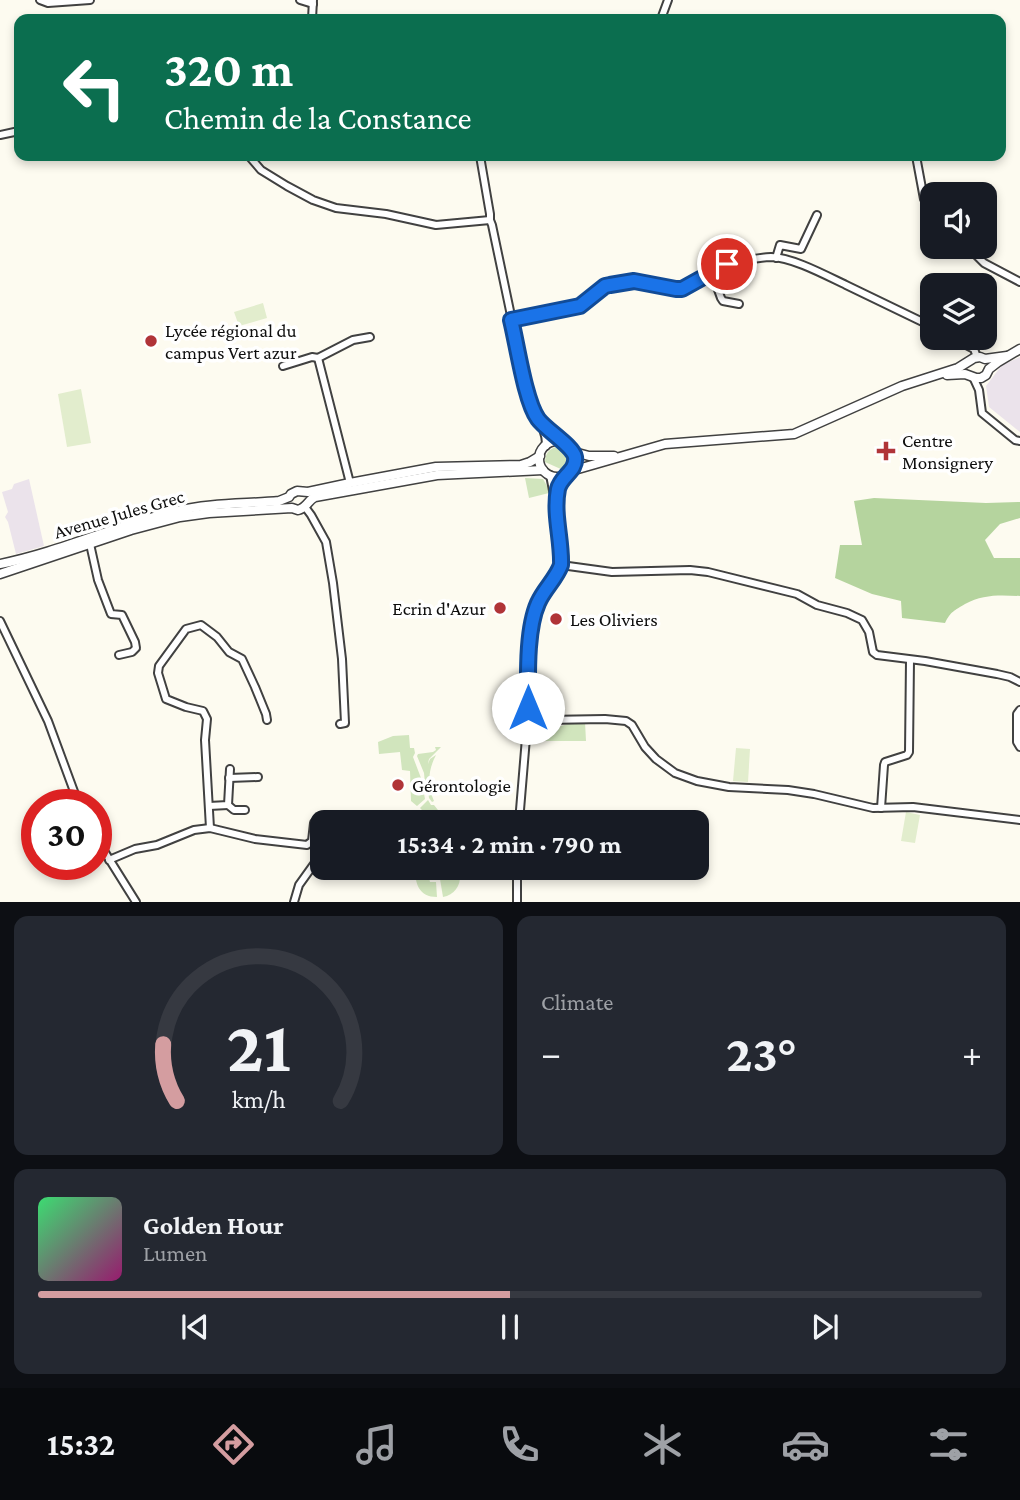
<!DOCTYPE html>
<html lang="en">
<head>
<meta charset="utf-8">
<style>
  :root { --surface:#171b24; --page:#242831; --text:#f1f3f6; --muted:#9ea1a6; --line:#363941; --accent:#d49da0 }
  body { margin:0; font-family:"Crimson Pro",serif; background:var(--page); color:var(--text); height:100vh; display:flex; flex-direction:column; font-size:26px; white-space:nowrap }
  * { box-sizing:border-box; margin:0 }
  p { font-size:23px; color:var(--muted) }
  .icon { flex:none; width:38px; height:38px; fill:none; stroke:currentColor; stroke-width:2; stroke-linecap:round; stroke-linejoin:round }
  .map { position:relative; height:902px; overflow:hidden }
  .details { display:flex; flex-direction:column; gap:14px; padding:14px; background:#0d0f14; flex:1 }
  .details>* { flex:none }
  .hud { position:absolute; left:14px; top:14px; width:992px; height:147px; border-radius:14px; box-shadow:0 4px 10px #0003; background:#0b6e4f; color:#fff; overflow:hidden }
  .controls { position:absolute; left:920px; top:182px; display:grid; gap:14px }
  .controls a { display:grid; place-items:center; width:77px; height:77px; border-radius:14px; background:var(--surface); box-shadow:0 4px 10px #0003; font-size:35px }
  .speed { position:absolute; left:21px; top:789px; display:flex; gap:14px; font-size:35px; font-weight:700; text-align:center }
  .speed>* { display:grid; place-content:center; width:91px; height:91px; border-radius:50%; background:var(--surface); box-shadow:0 4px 10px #0003; line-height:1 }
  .speed .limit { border:10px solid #d22; background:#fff; color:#111 }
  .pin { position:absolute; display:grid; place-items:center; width:60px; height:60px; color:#fff; margin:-30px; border:4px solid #fff; border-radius:50%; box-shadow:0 2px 7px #0007 }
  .me { position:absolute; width:77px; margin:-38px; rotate:0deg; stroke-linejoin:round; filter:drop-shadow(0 0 5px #0008) }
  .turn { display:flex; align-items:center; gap:24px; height:147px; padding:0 35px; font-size:32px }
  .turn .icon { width:91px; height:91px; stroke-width:2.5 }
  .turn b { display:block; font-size:49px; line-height:60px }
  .big { font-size:52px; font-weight:700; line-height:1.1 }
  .details .card { flex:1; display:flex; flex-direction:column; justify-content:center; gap:10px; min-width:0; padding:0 24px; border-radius:14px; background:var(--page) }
  .details .dial { align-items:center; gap:0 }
  .dial svg { height:182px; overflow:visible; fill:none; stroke:var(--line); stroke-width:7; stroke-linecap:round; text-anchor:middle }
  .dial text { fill:var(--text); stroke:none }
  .song { display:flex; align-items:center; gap:21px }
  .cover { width:84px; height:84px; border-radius:10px; background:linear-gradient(135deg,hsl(140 70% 55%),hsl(320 70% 35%)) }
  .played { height:7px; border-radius:4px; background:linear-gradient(90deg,var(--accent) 50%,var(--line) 50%) }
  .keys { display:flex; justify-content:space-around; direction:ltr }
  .heat { display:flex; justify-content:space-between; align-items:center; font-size:38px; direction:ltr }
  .details .tiles { flex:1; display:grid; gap:14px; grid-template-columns:1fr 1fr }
  .card:last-child { grid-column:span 2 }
  .trip { position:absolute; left:310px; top:810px; width:399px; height:70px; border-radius:14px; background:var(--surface); box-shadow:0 4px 10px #0003; font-weight:700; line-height:70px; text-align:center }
  .tabs { display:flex; height:112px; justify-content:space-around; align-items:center; background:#090b0e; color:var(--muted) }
  .tabs .icon { width:49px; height:49px }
  .tabs .on { color:var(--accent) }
  .tabs b { font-size:32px; color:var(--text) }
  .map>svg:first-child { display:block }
  .industrial { fill:#ebe3eb }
  .green { fill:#d1e5bd }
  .forest { fill:#b5d49e }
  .pitch { fill:#e2edcd }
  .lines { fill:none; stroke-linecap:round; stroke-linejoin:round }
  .minor-casing { stroke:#414141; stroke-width:10 }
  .tertiary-casing { stroke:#414141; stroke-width:11 }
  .minor { stroke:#fff; stroke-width:6 }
  .tertiary { stroke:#fff; stroke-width:8 }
  .route-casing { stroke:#114b97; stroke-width:18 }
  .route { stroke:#1a73e8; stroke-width:12 }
  .poi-dot { fill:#b03438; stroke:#fff; stroke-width:2.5 }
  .labels { text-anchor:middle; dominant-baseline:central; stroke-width:7; stroke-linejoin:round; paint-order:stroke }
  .poi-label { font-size:19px; fill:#0e0e0e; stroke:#fff; text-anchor:start }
  .street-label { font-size:19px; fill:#0e0e0e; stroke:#fff }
</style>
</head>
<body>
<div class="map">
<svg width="1020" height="902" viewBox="0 0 1020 902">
  <rect width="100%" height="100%" fill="#fdfbf0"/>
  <g class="industrial">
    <polygon points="1020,357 1020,432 989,407 986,386 1002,365"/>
    <polygon points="29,479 44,546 16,554 8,522 5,517 8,512 2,492 12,489 14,484"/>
  </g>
  <g class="green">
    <path d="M556,447l8,2 5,7 -1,8 -5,6 -18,-8c0,-8 4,-13 11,-15z"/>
    <polygon points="525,478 543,479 547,486 549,493 529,498"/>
    <polygon points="585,722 586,741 531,741 544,727 561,726 572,723"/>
    <polygon points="409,735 410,748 414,748 415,753 413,757 421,778 425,799 417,806 411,801 410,771 402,770 400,752 379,754 378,742 393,736"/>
    <path d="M435,747h6l-12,12 -1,5 2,-5 6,-4c-8,15 -9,30 -2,46l-2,1 -3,-4 -2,-15 -1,11 -2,-21 -7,-17 1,-2 15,-2 3,-2z"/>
    <polygon points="428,800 431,805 434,805 445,819 443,822 425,822 425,813 420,808"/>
    <path d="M415,868h20l-3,3 -6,1 1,6h2l1,4h6l1,15c-18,0 -22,-13 -22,-29z"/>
    <path d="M458,873l2,1c1,12 -6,21 -17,23l-3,-18 4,-4z"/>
  </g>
  <path class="forest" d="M874,498l112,5 34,-1v16l-20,6 -15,16 9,18h26v38c-20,-1 -37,-2 -55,8 -11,7 -14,7 -20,19l-43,-5 -1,-17 -29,-7 -37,-16 5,-33h22l-8,-44z"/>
  <g class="pitch">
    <polygon points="263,303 267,318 239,326 234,312"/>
    <polygon points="81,389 91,443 67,447 58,394"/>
    <polygon points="736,748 750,749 748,782 733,781"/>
    <polygon points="906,812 920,815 915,843 901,841"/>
  </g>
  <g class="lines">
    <defs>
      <g id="minor">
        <polyline points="40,0 48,3 90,0"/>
        <polyline points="300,0 313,4"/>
        <polyline points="312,19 313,0"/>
        <polyline points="661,19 668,0"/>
        <polyline points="0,135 19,131"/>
        <polyline points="249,156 261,170 287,186 313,200 336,208 386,214 436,225 490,220"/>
        <path d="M480,156l10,58v6l2,5 35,167c5,18 20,36 19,54"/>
        <polyline points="916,156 924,199 933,212"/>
        <polyline points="968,247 984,263 1020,282"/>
        <polyline points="776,258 780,245 801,249 817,215"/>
        <polyline points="712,273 721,298 723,301 739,304"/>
        <path d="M511,320l69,-14 25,-19 5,-2 24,-4 42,8h6c31,-17 53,-30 89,-32 21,0 56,19 75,28 29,14 58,28 87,42"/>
        <polyline points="953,338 974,349 977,357"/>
        <polyline points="283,366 312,357 318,358"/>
        <polyline points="973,377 979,390 982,413 1015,440 1020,441"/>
        <polyline points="544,425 562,442"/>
        <polyline points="550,475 555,501"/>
        <polyline points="350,483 318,358 353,340 370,337"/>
        <polyline points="305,507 311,515 326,542 333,583 342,659 345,723 340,724"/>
        <polyline points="90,544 98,580 111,614 122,615 135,642 136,648 132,652 119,655"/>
        <polyline points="561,565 612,572 690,570 708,572 797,594 817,605 847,613 862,620 869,632 873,652 877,655 925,661 997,674 1010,677 1020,682"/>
        <polyline points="0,621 48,721 79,805"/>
        <polyline points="529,708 536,718 546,720 605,719 626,721 632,725 645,747 656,759 675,773 697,781 729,787 788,790 814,794 873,808 913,807 1020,820"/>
        <polyline points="1020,710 1017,714 1017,742 1020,747"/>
        <polyline points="526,736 530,731 537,726 536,718"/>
        <polyline points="229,778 258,777"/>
        <polyline points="228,805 234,810 245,810"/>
        <polyline points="209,806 228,805 230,769"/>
        <polyline points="881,808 884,765 885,762 907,755 909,752 910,660"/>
        <path d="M519,822l7,-84 -1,-9 -2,-3 -1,-5 7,-13v-47l5,-47 4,-11 21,-31 2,-7c2,-29 -12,-64 4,-90"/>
        <polyline points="210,828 205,740 207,719 203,711 186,707 166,699 158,673 159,666 186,629 201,625 217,637 229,652 242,659 255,687 266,714 267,720"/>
        <polyline points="96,838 136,902"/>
        <polyline points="109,860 135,849 157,845 194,830 210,828 255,839 307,845 312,841 314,823"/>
        <polyline points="294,902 299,885 322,853"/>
        <polyline points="517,902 517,868"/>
      </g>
      <g id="tertiary">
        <polyline points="947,375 965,374 976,378 981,378 986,375 989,369 998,362 1020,349"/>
        <circle cx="557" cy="459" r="18"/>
        <polyline points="574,452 589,456 614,456"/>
        <polyline points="571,471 665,444 794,434 902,386 958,368 974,358 980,357 985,359 1007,356"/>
        <path d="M0,564c60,-12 117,-39 176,-53 33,-8 69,-7 103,-10l10,-4 2,-3 6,-3 11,1 42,-9 86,-16 85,-2 9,-3 10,-6"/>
        <path d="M0,574l131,-44 49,-13 29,-4 83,-5 6,2c9,-2 10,-10 17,-13l122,-22 106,-5"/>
      </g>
    </defs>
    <use href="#minor" class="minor-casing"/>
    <use href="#tertiary" class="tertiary-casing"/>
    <use href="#minor" class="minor"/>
    <use href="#tertiary" class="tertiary"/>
  </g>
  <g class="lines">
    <defs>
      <path id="route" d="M528,708c0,-30 -2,-78 10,-105 6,-14 18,-24 23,-38 1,-25 -8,-51 -3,-76 3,-13 19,-18 17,-32 -2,-11 -29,-27 -37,-38 -13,-18 -21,-75 -27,-99l69,-14 25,-20 5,-1 24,-4 42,8h6l45,-25"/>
    </defs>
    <use href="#route" class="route-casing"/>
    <use href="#route" class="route"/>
  </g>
  <g class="poi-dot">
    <circle cx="151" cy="341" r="7"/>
    <path d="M882.5 440.5h7v7h7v7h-7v7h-7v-7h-7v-7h7z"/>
    <circle cx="500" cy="608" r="7"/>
    <circle cx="556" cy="619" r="7"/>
    <circle cx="398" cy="785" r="7"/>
  </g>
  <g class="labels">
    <g class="poi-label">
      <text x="165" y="330">Lycée régional du<tspan x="165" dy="22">campus Vert azur</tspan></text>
      <text x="902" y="440">Centre<tspan x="902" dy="22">Monsignery</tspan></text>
      <text x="486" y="608" text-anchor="end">Ecrin d'Azur</text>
      <text x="570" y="619">Les Oliviers</text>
      <text x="412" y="785">Gérontologie</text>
    </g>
    <g class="street-label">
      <text transform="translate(119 514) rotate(-16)">Avenue Jules Grec</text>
    </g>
  </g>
</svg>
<div class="controls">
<a><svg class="icon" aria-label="sound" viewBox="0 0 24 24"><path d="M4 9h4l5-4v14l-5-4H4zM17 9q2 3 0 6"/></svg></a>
<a><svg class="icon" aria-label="layers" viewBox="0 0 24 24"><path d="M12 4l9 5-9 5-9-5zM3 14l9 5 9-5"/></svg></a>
</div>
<div class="speed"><div class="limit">30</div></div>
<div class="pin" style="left:727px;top:264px;background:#d93025"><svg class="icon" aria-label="arrive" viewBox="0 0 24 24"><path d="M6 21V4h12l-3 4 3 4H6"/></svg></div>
<svg class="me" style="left:528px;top:708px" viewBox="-20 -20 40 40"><circle r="19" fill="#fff"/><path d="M0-13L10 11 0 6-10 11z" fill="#1a73e8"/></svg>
<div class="trip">15:34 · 2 min · 790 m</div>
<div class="hud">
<div class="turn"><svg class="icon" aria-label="left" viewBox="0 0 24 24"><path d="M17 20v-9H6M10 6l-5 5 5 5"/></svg><div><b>320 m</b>Chemin de la Constance</div></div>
</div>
</div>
<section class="details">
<div class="tiles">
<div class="card dial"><svg viewBox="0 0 100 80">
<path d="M14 69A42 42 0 1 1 86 69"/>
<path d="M14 69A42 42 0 0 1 8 44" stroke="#d49da0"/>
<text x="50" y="56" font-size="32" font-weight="700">21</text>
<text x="50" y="72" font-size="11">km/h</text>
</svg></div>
<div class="card"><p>Climate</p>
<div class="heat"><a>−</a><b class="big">23°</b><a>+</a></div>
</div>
<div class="card">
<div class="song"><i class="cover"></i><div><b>Golden Hour</b><p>Lumen</p></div></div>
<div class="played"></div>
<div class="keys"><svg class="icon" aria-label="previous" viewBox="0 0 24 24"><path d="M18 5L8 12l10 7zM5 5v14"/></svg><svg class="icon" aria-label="pause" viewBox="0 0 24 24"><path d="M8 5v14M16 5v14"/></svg><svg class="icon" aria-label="next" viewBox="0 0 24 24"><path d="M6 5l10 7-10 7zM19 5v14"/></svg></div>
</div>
</div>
</section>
<nav class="tabs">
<b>15:32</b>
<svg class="icon on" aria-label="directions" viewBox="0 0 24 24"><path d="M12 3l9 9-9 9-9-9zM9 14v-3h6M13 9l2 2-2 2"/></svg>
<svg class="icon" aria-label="music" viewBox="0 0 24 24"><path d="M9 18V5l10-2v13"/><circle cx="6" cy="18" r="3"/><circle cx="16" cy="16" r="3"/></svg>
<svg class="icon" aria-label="phone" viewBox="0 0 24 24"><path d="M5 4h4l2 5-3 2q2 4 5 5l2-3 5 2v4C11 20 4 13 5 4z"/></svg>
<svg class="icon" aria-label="climate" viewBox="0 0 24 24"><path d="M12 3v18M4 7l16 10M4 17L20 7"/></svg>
<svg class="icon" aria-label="car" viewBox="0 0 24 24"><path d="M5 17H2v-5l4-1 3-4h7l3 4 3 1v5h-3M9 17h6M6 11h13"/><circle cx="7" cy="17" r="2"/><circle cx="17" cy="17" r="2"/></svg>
<svg class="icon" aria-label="filters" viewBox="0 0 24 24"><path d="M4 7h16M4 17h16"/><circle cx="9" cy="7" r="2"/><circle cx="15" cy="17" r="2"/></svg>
</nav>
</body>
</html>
